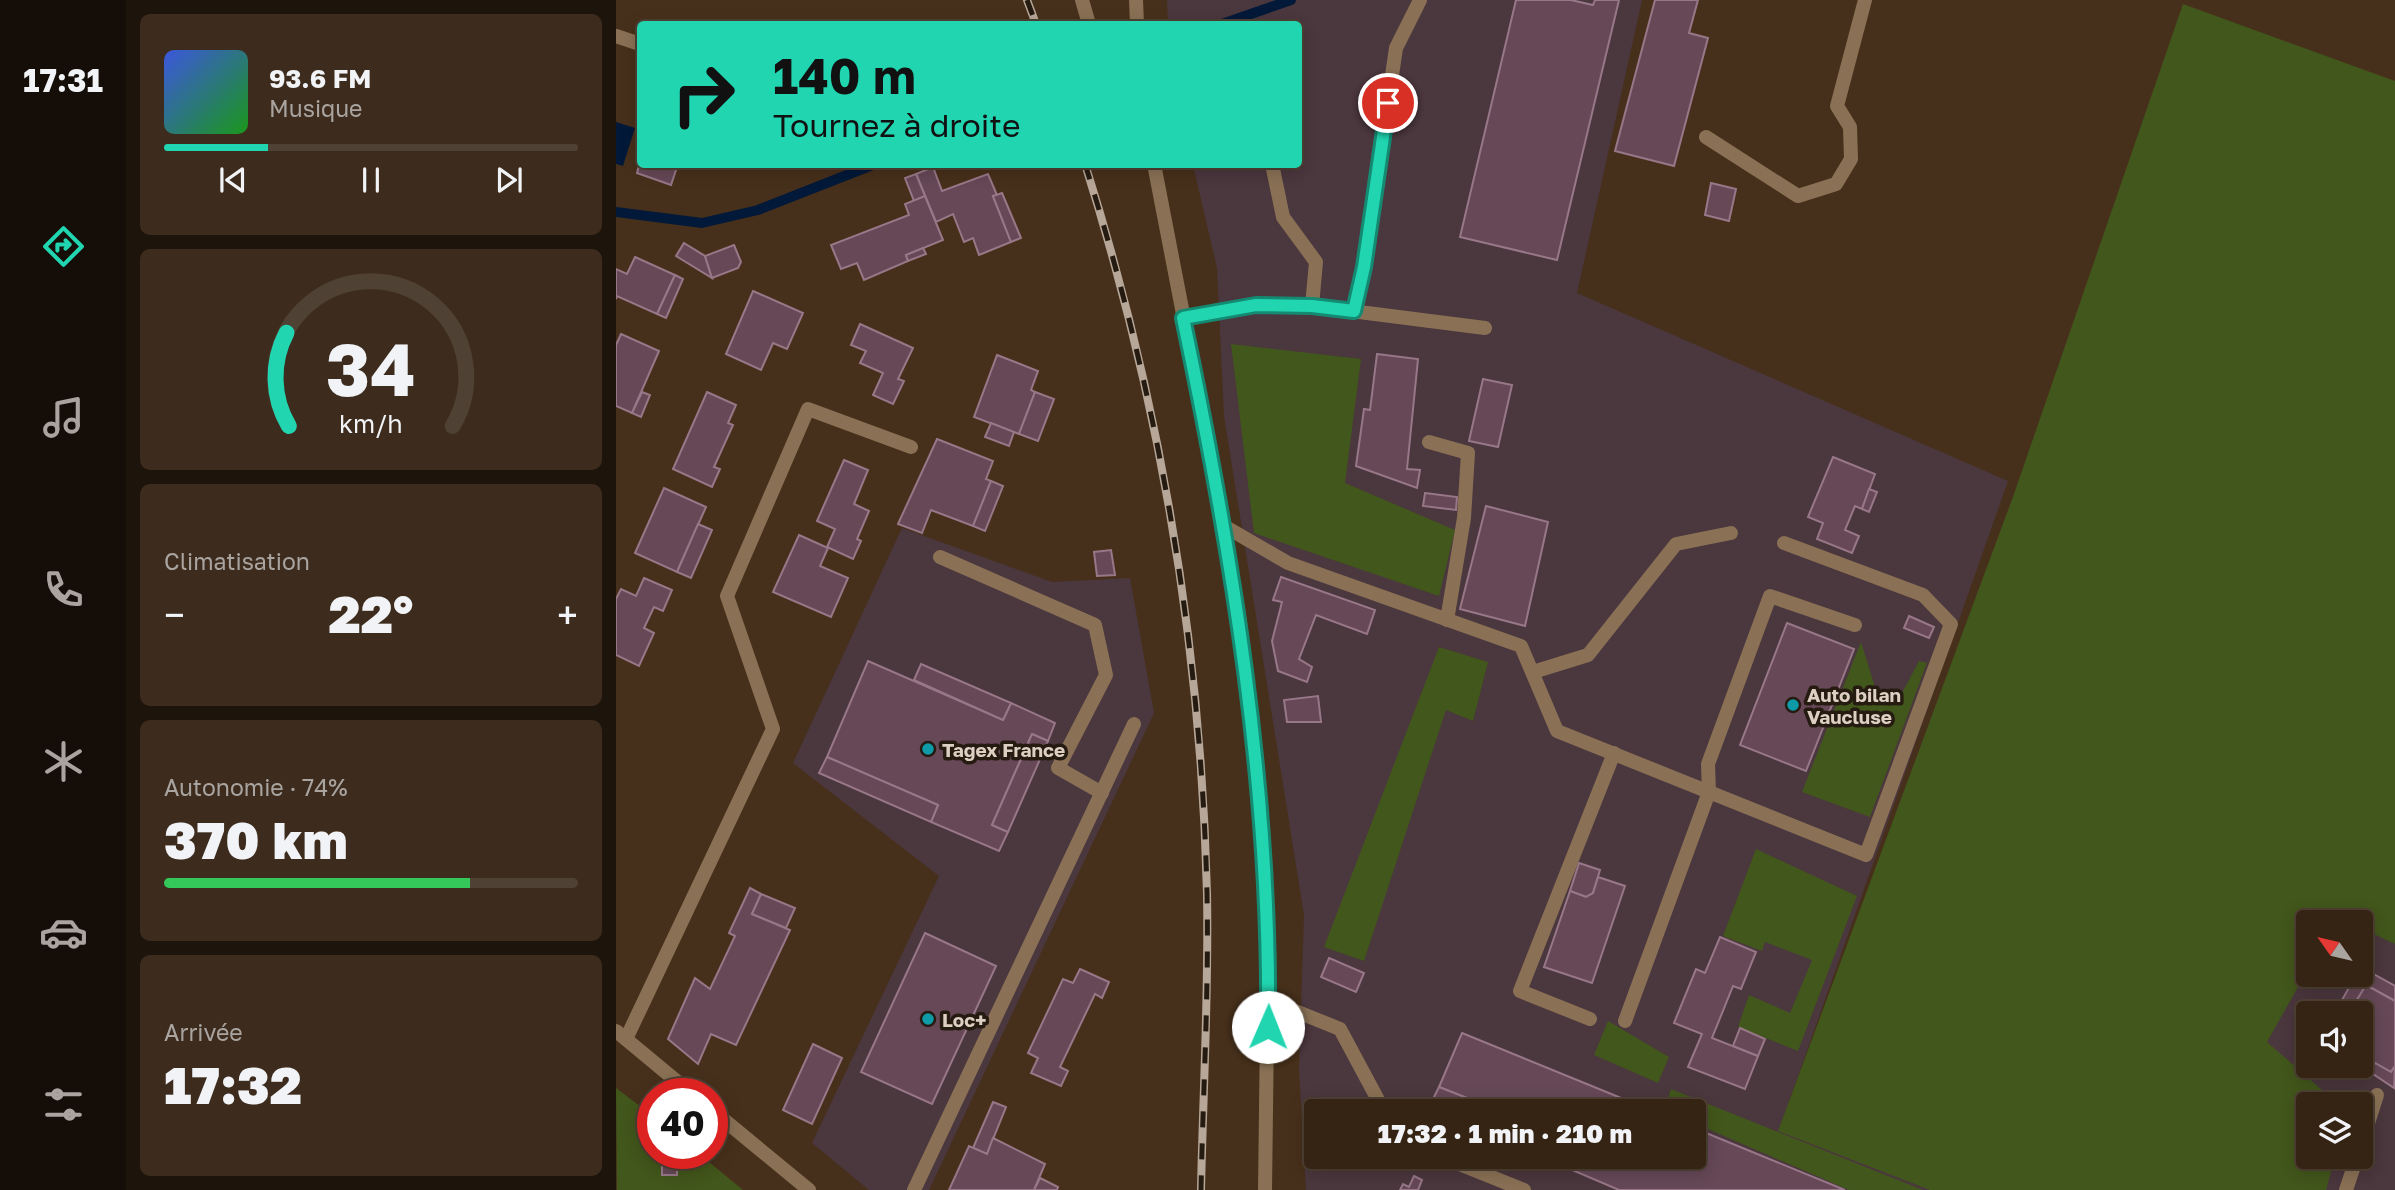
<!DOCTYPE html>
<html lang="fr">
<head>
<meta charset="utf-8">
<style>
  :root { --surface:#352414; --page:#3d2c1d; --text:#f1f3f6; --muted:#aaa4a0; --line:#4f4134; --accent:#20d5b0 }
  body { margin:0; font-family:"Golos Text",sans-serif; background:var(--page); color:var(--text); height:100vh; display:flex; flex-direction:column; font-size:26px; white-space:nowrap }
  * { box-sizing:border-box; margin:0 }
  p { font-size:23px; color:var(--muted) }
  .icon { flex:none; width:38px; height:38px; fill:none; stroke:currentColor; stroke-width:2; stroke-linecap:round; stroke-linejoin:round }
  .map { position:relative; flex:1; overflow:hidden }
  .details { display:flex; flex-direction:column; gap:14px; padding:14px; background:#1d140b; width:490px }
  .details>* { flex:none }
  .banner { position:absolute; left:21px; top:21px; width:665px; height:147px; border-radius:7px; box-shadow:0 4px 18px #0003,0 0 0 2px var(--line); background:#20d5b0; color:#111; overflow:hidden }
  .needle { width:46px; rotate:304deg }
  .controls { position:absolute; left:1680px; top:910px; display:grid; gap:14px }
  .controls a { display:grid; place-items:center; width:77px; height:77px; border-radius:7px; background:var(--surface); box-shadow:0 4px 18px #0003,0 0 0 2px var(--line); font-size:35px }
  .speed { position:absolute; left:21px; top:1078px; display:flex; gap:14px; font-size:35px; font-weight:700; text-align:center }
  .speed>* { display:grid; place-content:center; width:91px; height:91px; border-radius:50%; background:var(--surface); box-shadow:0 4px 18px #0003,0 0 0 2px var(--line); line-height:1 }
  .speed .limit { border:10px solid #d22; background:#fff; color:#111 }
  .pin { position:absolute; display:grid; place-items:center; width:60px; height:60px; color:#fff; margin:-30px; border:4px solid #fff; border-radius:50%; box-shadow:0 2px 7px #0007 }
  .me { position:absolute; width:77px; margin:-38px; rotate:1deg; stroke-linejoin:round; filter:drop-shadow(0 0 5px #0008) }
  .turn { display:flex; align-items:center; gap:24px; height:147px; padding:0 21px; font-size:32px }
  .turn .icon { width:91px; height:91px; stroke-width:2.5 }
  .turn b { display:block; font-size:49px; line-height:60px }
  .big { font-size:52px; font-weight:800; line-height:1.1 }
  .details .tile { flex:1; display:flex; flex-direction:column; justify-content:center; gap:10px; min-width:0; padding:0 24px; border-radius:10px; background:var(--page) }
  .details .dial { align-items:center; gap:0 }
  .dial svg { height:182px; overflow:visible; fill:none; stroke:var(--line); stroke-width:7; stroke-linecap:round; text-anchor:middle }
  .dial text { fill:var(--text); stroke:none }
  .song { display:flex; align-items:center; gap:21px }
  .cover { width:84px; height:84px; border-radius:10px; background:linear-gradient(135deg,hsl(230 70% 55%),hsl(120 70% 35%)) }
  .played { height:7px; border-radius:4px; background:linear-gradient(90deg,var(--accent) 25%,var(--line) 25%) }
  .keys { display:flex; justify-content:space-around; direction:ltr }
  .heat { display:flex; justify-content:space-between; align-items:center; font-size:38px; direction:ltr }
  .charge { height:10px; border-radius:5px; background:linear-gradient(90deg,#34c759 74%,var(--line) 0) }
  .trip { position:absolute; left:688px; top:1099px; width:402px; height:70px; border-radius:7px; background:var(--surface); box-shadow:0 4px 18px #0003,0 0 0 2px var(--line); font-weight:800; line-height:70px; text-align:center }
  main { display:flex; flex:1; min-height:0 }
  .menu { display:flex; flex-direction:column; width:126px; justify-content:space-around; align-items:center; background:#150e08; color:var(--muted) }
  .menu .icon { width:49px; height:49px }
  .menu .selected { color:var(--accent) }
  .menu b { font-size:32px; color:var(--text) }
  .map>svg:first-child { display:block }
  .industrial { fill:#4b373e; fill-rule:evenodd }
  .green { fill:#42571b }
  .water { fill:#021939 }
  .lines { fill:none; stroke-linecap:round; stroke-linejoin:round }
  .stream { stroke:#021939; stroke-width:10 }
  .building { fill:#664857; stroke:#987788; stroke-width:2 }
  .service { stroke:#8a7155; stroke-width:14 }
  .minor { stroke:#8a7155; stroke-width:14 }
  .tertiary { stroke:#8a7155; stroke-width:14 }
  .rail-casing { stroke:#b7a798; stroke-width:8 }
  .rail { stroke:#251b11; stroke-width:5; stroke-dasharray:16; stroke-linecap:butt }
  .route-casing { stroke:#158a72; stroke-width:18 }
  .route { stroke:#20d5b0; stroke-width:12 }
  .culture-dot { fill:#0f9aa8; stroke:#251b11; stroke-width:2.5 }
  .labels { text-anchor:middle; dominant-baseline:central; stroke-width:7; stroke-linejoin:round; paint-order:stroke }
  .poi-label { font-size:19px; font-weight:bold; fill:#ddcfc2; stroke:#251b11; text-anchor:start }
</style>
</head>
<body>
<main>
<nav class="menu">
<b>17:31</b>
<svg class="icon selected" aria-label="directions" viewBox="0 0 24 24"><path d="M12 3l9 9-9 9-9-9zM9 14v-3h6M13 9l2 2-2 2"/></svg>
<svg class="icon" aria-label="music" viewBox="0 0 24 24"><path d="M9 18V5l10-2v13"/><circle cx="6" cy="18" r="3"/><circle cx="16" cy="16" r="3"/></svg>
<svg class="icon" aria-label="phone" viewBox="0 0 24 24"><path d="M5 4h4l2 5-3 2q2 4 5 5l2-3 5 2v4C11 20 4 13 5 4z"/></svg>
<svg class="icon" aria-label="climate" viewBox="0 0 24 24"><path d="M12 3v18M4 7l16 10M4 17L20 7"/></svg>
<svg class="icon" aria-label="car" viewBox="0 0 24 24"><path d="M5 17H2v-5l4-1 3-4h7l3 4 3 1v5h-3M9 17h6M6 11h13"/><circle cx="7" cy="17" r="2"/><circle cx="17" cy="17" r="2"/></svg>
<svg class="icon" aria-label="filters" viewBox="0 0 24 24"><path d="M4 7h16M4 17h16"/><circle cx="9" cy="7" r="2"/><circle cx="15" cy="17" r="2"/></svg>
</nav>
<section class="details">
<div class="tile">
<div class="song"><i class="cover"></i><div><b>93.6 FM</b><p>Musique</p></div></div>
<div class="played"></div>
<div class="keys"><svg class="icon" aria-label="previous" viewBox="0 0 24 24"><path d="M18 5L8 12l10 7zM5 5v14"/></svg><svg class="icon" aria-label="pause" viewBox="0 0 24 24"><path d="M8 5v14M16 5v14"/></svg><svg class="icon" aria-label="next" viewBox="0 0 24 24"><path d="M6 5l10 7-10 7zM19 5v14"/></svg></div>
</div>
<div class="tile dial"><svg viewBox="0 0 100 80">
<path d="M14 69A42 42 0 1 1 86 69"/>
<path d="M14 69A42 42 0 0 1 13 28" stroke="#20d5b0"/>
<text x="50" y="56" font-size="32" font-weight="700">34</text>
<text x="50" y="72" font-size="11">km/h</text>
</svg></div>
<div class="tile"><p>Climatisation</p>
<div class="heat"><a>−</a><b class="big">22°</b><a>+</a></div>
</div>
<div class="tile"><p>Autonomie · 74%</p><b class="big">370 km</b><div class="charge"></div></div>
<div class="tile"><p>Arrivée</p><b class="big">17:32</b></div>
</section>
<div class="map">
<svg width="1779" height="1190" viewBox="0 0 1779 1190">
  <rect width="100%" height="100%" fill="#47301b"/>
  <g class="industrial">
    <path d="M551,0h475l-65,293 431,188 -229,649 152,60h-625l-7,-121 5,-154 -80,-499 -7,-148 -24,-103 105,-1v-140h-130zM700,1111h378v46h-378z"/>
    <polygon points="286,528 436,582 514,578 538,713 313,1190 253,1190 196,1143 323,876 177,763"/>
    <path d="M1779,747v443h-197l110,-248v33h53v-53h-44zM1692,1013h53v53h-53zM1692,1104h53v53h-53z"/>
  </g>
  <g class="green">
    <polygon points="1567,4 1779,81 1779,944 1745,928 1745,922 1733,922 1723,917 1719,922 1692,922 1692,969 1651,1042 1722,1104 1692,1104 1692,1157 1719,1157 1710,1190 1314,1190 1162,1131 1398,494"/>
    <polygon points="615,344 745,359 729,483 839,530 823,596 638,533"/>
    <polygon points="1245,642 1263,700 1285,695 1303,661 1311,663 1254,817 1186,792"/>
    <polygon points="823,647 872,662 857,721 830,710 748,961 708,947"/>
    <polygon points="1140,849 1241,896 1182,1051 1122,1027 1133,995 1174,1013 1196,960 1149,942 1146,951 1107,936"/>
    <polygon points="992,1021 1053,1057 1042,1083 978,1055"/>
    <polygon points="0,1088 37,1116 37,1153 82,1153 127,1190 1,1190"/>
    <polygon points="1055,1089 1307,1190 1233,1190 1078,1123 1078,1111 1048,1110"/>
  </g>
  <polygon class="water" points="0,122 19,128 7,166 0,164"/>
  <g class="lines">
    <g class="stream">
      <polyline points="606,24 675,0"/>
      <polyline points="0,212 86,223 142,210 259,164"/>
    </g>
  </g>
  <g class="building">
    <polygon points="900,0 955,0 977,5 979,0 1003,0 941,260 844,237"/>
    <polygon points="1039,0 1082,0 1073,33 1092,38 1058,166 999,151"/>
    <polygon points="24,161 24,164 62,164 55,185 21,173"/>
    <polygon points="317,167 326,191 372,174 381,195 377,196 395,242 363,255 357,238 348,242 337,214 320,222 300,174"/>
    <polygon points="300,174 309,196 298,201 289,178"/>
    <polygon points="1095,183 1120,189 1113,221 1089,215"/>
    <polygon points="386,193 405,238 395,242 377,196"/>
    <polygon points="309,196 327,240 290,255 292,261 248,280 241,263 225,269 215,245 293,215 289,204"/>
    <polygon points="68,243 89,256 96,278 60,256"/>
    <polygon points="118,245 125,262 122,268 96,278 89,256"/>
    <polygon points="307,248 310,254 292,261 290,255"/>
    <polygon points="19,257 59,275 41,314 1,296 0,299 0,269 11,274"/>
    <polygon points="59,275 67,279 50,318 41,314"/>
    <polygon points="137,291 187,313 171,349 157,343 145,370 110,354"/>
    <polygon points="244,324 297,348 282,379 288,381 277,404 257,395 267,373 244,363 250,351 235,345"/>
    <polygon points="5,334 43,351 16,413 0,406 0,345"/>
    <polygon points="761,354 802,359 791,469 804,470 801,488 740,466 748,409 754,410"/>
    <polygon points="381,355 422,371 415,390 419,392 403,434 358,417"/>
    <polygon points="867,379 896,385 882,447 853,441"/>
    <polygon points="26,392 34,395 25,417 16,413"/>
    <polygon points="91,392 120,405 112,423 117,425 98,467 104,469 96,487 57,469"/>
    <polygon points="419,392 438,399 422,441 403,434"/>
    <polygon points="375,423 398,432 393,446 369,437"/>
    <polygon points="321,439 377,461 370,479 375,481 357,526 315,510 306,533 282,524"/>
    <polygon points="1217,457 1259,474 1246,509 1239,506 1229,530 1243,536 1236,553 1201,539 1207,523 1192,517"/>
    <polygon points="228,460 252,470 238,504 253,511 241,539 245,541 237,559 211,547 219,529 201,521"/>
    <polygon points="375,481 387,486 369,531 357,526"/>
    <polygon points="48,488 90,507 61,572 19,553"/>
    <polygon points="1253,489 1261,492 1253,512 1246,509"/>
    <polygon points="809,493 841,497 840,510 807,506"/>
    <polygon points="870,506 932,522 909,626 844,609"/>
    <polygon points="82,524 96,530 75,578 61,572"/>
    <polygon points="183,535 212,548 204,566 232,578 215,617 157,592"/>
    <polygon points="495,550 499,575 481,576 478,552"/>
    <polygon points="665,577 759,610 751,634 700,615 683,659 696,667 691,682 662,671 656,641 666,602 657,600"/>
    <polygon points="28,578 56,590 47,611 38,607 28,628 38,633 23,666 0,655 0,599 5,589 20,596"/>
    <polygon points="1293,616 1318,627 1313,638 1288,628"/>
    <polygon points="1171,623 1238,649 1190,771 1124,745"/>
    <polygon points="252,661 387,720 395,703 439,723 432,741 416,734 376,825 392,832 383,851 315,822 322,805 211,757"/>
    <polygon points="305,664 395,703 387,720 298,680"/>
    <polygon points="702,696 705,722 671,722 668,700"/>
    <polygon points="416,734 432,741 392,832 376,825"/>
    <polygon points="211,757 322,805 315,822 203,773"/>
    <polygon points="963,863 984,870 977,893 970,897 954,891"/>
    <polygon points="982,877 1009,886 976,983 928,967 954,891 970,897 977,893"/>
    <polygon points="134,888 145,894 136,914 174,930 120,1045 95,1034 82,1064 52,1039 79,978 94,989 119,936 113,933"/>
    <polygon points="145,894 179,908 170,928 136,914"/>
    <polygon points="309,933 380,966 316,1104 245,1072"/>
    <polygon points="1104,937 1140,952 1125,989 1117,986 1096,1038 1142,1056 1129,1089 1072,1067 1086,1034 1058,1023 1080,969 1089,973"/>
    <polygon points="713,958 748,973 740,992 705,977"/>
    <polygon points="1745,967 1779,986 1779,1001 1750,985 1733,1013 1729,1013 1721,1009 1740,975 1745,975"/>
    <polygon points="464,969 493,982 486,998 479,994 444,1067 452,1071 445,1086 415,1073 422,1058 412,1053 447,979 457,983"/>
    <polygon points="1750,985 1779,1001 1779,1066 1775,1072 1759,1063 1754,1072 1744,1066 1745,1013 1733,1013"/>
    <polygon points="1124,1028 1149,1039 1142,1056 1117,1046"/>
    <polygon points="846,1033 1037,1111 867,1111 869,1105 823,1087"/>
    <polygon points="197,1044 226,1058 196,1124 167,1110"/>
    <polygon points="1759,1063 1775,1072 1779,1066 1778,1088 1754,1072"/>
    <polygon points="823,1087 869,1105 867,1111 811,1111"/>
    <polygon points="377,1102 390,1107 371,1154 357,1148"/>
    <polygon points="1078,1128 1229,1190 1003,1190 926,1157 1078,1157"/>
    <polygon points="377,1138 429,1164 418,1190 333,1190 353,1146 371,1154"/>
    <rect x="46" y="1153" width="15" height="22"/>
    <polygon points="798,1176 806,1180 802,1190 784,1190 787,1184 793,1187"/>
    <polygon points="424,1178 442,1187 441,1190 418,1190"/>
  </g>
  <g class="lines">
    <g class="service">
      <polyline points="466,0 473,24"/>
      <polyline points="0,36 24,44"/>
      <polyline points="1090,137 1182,196 1220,184 1235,159 1234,127 1221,106 1249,0"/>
      <polyline points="656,164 667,217 700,262 696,306"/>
      <polyline points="738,311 748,266 780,48 804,0"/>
      <polyline points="567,318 640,305 696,306 869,328"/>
      <polyline points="813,442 852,453 848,518 831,620"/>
      <polyline points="608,526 672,563 905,646 941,731 1250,855 1335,624 1307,595 1168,543"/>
      <polyline points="324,557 479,625 490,675 442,768 486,793"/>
      <polyline points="917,672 972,655 1060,544 1115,533"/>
      <polyline points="652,1000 724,1029 768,1111"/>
      <polyline points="974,1019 904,991 998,753"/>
      <polyline points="1009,1021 1093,792 1092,764 1154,596 1239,625"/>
      <polyline points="10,1039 157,729 111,596 192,409 295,447"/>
      <polyline points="1745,1145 1761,1095"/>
      <polyline points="826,1157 908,1190"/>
      <polyline points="298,1190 518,724"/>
      <polyline points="1730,1190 1741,1157"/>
    </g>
    <g class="minor">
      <polyline points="0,1031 76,1094"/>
      <polyline points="96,1110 193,1190"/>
    </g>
    <g class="tertiary">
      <polyline points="520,0 521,24"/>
      <polyline points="538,164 608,526 624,622 642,786 652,948 649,1190"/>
    </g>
    <defs>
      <g id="rail">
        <polyline points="411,0 420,24"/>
        <path d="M469,164c75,237 116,482 122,729 2,99 -4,198 -6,297"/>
      </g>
    </defs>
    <use href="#rail" class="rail-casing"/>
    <use href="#rail" class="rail"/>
  </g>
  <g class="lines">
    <defs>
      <path id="route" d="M652,1027c3,-239 -36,-475 -85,-709l73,-13 56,1 42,5 10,-44 24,-164"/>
    </defs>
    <use href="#route" class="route-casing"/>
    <use href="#route" class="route"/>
  </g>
  <g class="culture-dot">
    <circle cx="1177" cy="705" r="7"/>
    <circle cx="312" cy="749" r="7"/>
    <circle cx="312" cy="1019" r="7"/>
  </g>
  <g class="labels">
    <g class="poi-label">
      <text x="1191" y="694">Auto bilan<tspan x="1191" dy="22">Vaucluse</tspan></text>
      <text x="326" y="749">Tagex France</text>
      <text x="326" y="1019">Loc+</text>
    </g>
  </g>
</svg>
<div class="controls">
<a><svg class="needle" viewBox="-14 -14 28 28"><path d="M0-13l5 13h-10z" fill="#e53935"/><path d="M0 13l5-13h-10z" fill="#aaa4a0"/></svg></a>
<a><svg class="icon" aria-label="sound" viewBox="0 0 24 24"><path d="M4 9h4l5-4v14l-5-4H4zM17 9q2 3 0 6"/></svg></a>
<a><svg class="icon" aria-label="layers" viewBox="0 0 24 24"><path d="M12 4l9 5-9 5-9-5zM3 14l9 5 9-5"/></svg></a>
</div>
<div class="speed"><div class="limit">40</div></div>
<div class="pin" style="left:772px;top:103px;background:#d93025"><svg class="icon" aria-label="arrive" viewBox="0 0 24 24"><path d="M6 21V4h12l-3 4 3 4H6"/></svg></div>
<svg class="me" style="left:652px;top:1027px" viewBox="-20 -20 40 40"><circle r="19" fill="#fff"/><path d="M0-13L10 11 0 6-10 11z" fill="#20d5b0"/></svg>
<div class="trip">17:32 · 1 min · 210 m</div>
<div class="banner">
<div class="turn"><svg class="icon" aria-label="right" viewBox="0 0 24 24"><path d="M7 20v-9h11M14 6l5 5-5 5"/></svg><div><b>140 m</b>Tournez à droite</div></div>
</div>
</div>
</main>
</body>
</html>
